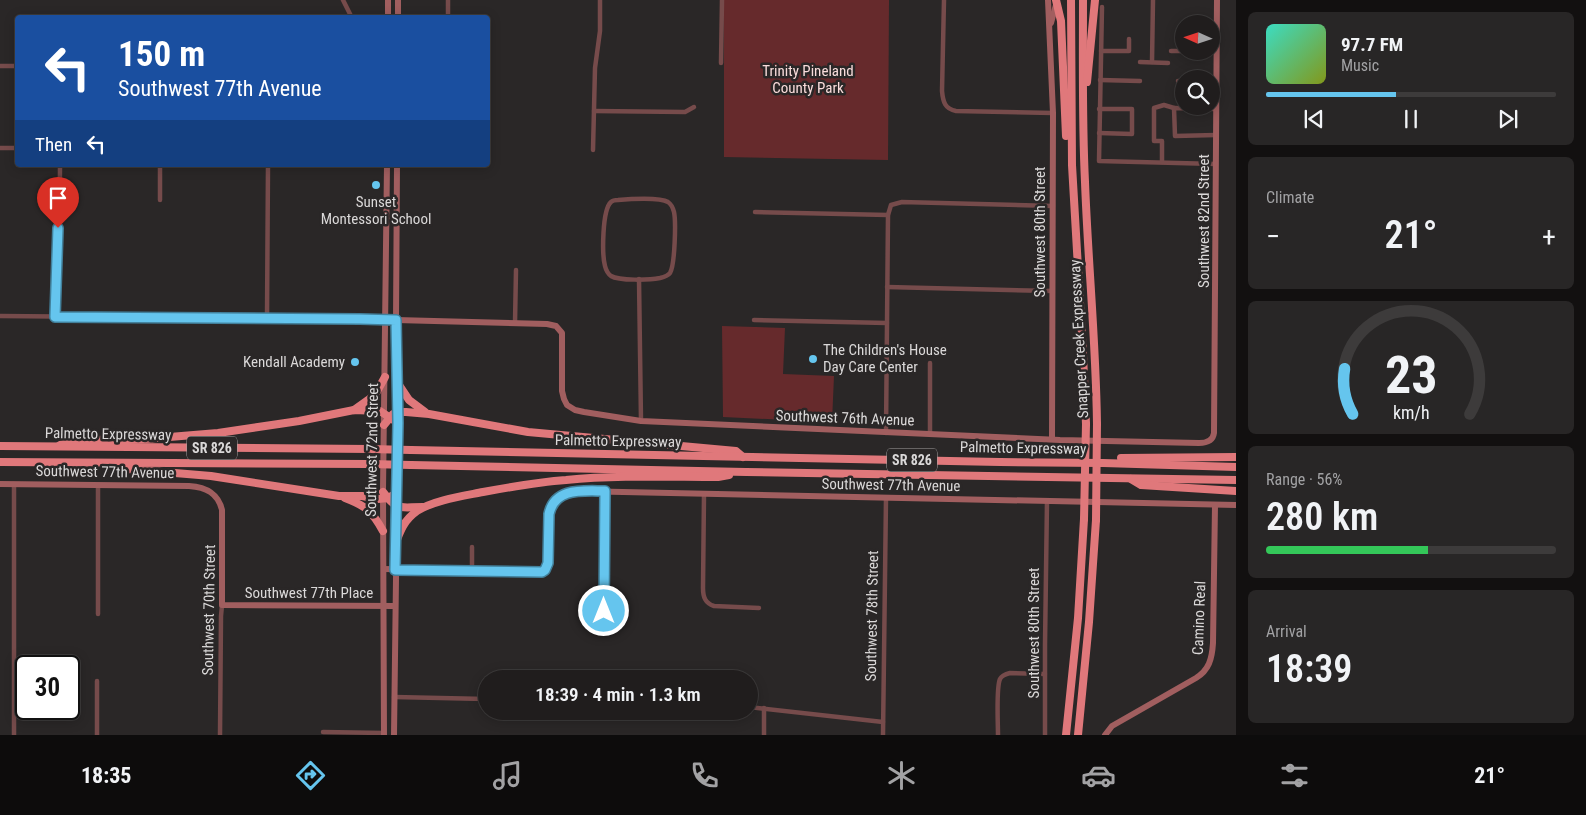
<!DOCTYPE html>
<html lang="en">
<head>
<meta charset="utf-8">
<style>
  :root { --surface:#201d1d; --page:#282626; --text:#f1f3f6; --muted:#a2a2a4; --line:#3d3b3b; --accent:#65c5ee }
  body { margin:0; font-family:"Roboto Condensed",sans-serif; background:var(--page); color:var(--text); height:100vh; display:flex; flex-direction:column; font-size:19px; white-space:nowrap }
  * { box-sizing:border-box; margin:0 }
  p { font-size:16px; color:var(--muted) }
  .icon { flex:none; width:28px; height:28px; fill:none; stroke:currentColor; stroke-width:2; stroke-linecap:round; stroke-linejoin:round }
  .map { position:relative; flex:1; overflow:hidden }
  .sheet { display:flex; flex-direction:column; gap:12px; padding:12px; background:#121010; width:350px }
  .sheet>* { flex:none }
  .top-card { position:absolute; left:15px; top:15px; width:475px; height:152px; border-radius:5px; box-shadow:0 2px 12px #0003,0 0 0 1px var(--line); background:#1a4fa0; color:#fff; overflow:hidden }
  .needle { width:32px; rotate:273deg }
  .buttons { position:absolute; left:1175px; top:15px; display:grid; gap:10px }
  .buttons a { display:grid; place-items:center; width:45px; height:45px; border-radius:50%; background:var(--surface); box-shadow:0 2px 12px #0003,0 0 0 1px var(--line); font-size:25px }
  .speed { position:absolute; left:15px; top:655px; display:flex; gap:10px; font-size:25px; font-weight:700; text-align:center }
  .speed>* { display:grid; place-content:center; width:65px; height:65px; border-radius:50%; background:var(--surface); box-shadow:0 2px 12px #0003,0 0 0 1px var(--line); line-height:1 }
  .speed .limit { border:2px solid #111; border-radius:8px; background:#fff; color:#111 }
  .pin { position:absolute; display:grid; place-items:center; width:42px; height:42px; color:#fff; margin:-51px -21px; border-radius:50% 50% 50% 0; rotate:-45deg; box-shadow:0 0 5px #0007 }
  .pin .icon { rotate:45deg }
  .me { position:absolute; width:55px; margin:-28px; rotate:0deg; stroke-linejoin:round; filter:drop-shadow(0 0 4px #0008) }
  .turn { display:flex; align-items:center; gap:18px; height:105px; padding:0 20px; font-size:22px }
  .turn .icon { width:65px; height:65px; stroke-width:2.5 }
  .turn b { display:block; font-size:35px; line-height:42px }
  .then { display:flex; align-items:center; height:48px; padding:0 20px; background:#0003; gap:10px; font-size:19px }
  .big { font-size:38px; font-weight:600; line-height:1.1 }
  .sheet .card { flex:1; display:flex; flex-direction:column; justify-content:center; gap:8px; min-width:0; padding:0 18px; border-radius:8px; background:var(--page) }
  .sheet .dial { align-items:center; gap:0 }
  .dial svg { height:130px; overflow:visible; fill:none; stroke:var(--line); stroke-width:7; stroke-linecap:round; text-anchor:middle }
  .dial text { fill:var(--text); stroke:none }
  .song { display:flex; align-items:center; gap:15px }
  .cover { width:60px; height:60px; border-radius:8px; background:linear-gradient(135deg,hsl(170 70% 55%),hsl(70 70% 35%)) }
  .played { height:5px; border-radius:2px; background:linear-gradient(90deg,var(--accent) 45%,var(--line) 45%) }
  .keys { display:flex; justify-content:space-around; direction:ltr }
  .heat { display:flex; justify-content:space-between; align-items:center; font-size:28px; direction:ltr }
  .charge { height:8px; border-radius:4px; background:linear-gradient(90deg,#34c759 56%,var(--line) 0) }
  .trip { position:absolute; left:478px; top:670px; width:280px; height:50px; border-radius:25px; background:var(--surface); box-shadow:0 2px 12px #0003,0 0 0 1px var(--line); font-weight:600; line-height:50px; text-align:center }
  .dock { display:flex; height:80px; justify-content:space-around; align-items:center; background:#0d0c0c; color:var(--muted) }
  .dock .icon { width:35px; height:35px }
  .dock .active { color:var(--accent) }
  .dock b { font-size:22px; color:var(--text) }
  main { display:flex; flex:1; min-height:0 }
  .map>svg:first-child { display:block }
  .green { fill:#662a2c }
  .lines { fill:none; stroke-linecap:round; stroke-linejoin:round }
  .street { stroke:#764b4b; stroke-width:4.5 }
  .secondary { stroke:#a15e5f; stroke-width:6 }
  .highway { stroke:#e0787b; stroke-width:8 }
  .highway-bridge { stroke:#e0787b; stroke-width:8 }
  .route-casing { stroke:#42809b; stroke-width:12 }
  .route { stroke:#65c5ee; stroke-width:9 }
  .poi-dot { fill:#65c5ee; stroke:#2a2727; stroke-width:2 }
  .labels { text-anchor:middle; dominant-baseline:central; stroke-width:5; stroke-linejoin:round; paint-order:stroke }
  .shield { fill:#2a2727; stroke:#a5a3a3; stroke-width:1 }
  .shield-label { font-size:14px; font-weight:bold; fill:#dad8d8 }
  .park-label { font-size:15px; fill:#f9dcdb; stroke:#2a2727 }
  .poi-label { font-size:15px; fill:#dad8d8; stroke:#2a2727 }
  .street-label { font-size:15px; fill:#dad8d8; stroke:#2a2727 }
</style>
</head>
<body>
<main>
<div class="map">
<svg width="1236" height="735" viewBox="0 0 1236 735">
  <rect width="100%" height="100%" fill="#2a2727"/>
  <g class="green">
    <polygon points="724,0 889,0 888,160 724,157"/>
    <polygon points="722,326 785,328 783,374 834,376 832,422 723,417"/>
  </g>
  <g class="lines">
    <g class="street">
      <polyline points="343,0 352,18"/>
      <path d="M944,0l-2,91c1,11 3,18 14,20l97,2"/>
      <polyline points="1102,7 1099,161 1216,164"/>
      <polyline points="448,18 448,0"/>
      <polyline points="1101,51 1129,51 1129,39"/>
      <polyline points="1171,51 1184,51"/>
      <polyline points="1196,51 1217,52"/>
      <polyline points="1140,62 1168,63"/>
      <polyline points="1152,62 1153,0"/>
      <polyline points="721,63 722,0"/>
      <polyline points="0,66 18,66"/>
      <polyline points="1100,80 1140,81"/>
      <polyline points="1178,81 1184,81"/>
      <polyline points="594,111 685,112 694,107"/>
      <polyline points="1099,133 1132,134 1132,109 1099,109"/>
      <polyline points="1216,135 1175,136 1174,108 1216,109"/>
      <polyline points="0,148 18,148"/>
      <polyline points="593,150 595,68 600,31 600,0"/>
      <polyline points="1162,162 1162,141 1154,141 1154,108 1164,105 1174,108"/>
      <polyline points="160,200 160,165"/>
      <path d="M618,200c11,-1 42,-3 50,2 3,2 5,6 6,10 2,9 1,53 -4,61 -2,3 -6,4 -10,5 -10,2 -41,3 -49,-2 -4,-3 -5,-6 -6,-10 -3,-11 -3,-56 6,-64 2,-2 5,-2 7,-2z"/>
      <polyline points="755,212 888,215"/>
      <polyline points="639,279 641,421"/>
      <polyline points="887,287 1052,291"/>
      <polyline points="0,316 359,319 396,320"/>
      <path d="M55,317c2,-51 5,-101 5,-152"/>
      <polyline points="267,318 268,165"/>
      <polyline points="754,320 887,323"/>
      <polyline points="515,323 516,270"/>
      <polyline points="886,433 888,215 891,205 902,202 1053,206"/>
      <polyline points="930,434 930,363"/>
      <path d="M704,494l-1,94c0,9 2,15 11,18l45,2"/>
      <polyline points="472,571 472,547"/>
      <polyline points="604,611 605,491"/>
      <polyline points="98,614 98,485"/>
      <polyline points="97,681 97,735"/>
      <polyline points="394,697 486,699"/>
      <polyline points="749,707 883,722"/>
      <polyline points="323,732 384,733"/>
      <polyline points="14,735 14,484"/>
      <polyline points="220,735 221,616 222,605"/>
      <polyline points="764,735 764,708"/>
      <polyline points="883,735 886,498"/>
      <path d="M998,735c0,-12 -2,-47 2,-56 2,-4 6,-5 10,-6l35,1"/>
      <polyline points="1045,735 1045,645 1047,501"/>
    </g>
    <g class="secondary">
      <polyline points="1048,0 1053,113 1052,439"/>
      <polyline points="388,18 388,0"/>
      <polyline points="398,18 398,0"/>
      <polyline points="1051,23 1057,1"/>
      <path d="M396,320l151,4 9,2 6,7v58l2,8 3,6 8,5 9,2 57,9 419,19 139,3c8,0 14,-2 15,-10l3,-433"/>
      <path d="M0,484l189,2c17,1 29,7 33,24v95l173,1"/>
      <path d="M384,569l158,3 3,-2 3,-7c0,-11 1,-21 1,-32 0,-22 1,-35 27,-40l660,14"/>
      <polyline points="384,735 383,490 387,165"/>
      <polyline points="394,735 398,423 396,320 397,165"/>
      <path d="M1105,735l7,-9 84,-48c13,-8 16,-19 17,-35l2,-138"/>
    </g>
    <g class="highway">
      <polyline points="1056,0 1061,21 1066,136"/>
      <polyline points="1071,0 1072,165 1083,354 1086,424"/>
      <path d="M1083,0c0,61 -1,121 2,182 3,81 11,161 12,242"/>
      <polyline points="1087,82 1095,0"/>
      <polyline points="397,382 409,400 425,412"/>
      <polyline points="354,410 375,395 385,377"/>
      <polyline points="384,425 393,414 397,412 406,412 429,414 528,432 736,451 743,457"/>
      <polyline points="60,445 75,440 145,439 218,433 299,421 354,410 380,411 398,423"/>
      <polyline points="0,446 370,449"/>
      <polyline points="411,450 1000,462 1103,463 1236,467"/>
      <polyline points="1121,458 1236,457"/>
      <polyline points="0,462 369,464"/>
      <polyline points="115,464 127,469 211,476 339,496 362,496 378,499 388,498 397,493"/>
      <polyline points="411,465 746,472 1236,480"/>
      <polyline points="1131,479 1141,485 1236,491"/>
      <path d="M383,492c15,20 17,15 40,15"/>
      <path d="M345,498c21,8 27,13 38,33"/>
      <path d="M395,545c5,-14 9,-25 22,-34 17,-11 46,-15 66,-19 27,-5 55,-10 83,-12 51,-5 102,-3 152,-3l11,-2"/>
      <polyline points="1066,735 1078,618 1084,519"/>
      <polyline points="1078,735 1089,622 1096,520"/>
    </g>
    <g class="highway-bridge">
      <polyline points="370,449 411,450"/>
      <polyline points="369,464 411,465"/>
      <polyline points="1084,519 1086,424"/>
      <polyline points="1096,520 1097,424"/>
    </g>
  </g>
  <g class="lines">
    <defs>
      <path id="route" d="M58,228l-3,89 305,2 36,1 2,103 -3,147 147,2 3,-2 3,-7 1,-49c6,-27 34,-23 56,-23l-1,120"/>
    </defs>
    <use href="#route" class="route-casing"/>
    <use href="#route" class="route"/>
  </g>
  <g class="poi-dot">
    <circle cx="376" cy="185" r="5"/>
    <circle cx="813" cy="359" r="5"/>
    <circle cx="355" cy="362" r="5"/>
  </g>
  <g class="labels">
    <g class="shield">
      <rect x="187" y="436.5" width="50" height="23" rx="4"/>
      <rect x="887" y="448.5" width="50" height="23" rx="4"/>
    </g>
    <g class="shield-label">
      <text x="212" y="448">SR 826</text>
      <text x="912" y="460">SR 826</text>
    </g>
    <g class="park-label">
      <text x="808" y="71">Trinity Pineland<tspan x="808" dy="17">County Park</tspan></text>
    </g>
    <g class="poi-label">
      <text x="376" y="202">Sunset<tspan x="376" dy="17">Montessori School</tspan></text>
      <text x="823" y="350" text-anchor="start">The Children's House<tspan x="823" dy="17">Day Care Center</tspan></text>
      <text x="345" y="362" text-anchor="end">Kendall Academy</text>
    </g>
    <g class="street-label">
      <text transform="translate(1204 221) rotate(-90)">Southwest 82nd Street</text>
      <text transform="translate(1040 232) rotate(-90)">Southwest 80th Street</text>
      <text transform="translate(1079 339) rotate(-93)">Snapper Creek Expressway</text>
      <text transform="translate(845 418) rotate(2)">Southwest 76th Avenue</text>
      <text transform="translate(108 434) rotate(1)">Palmetto Expressway</text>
      <text transform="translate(618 441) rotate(1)">Palmetto Expressway</text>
      <text transform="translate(1023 448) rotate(1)">Palmetto Expressway</text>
      <text transform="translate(372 450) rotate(-89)">Southwest 72nd Street</text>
      <text transform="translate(105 472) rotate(1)">Southwest 77th Avenue</text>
      <text transform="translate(891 485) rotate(1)">Southwest 77th Avenue</text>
      <text x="309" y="593">Southwest 77th Place</text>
      <text transform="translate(209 610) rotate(-89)">Southwest 70th Street</text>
      <text transform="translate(872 616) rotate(-89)">Southwest 78th Street</text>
      <text transform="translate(1199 618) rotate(-88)">Camino Real</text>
      <text transform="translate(1034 633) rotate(-90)">Southwest 80th Street</text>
    </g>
  </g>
</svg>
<div class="buttons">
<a><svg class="needle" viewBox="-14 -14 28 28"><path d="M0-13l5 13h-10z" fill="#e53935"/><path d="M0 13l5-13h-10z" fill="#a2a2a4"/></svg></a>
<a><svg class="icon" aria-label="search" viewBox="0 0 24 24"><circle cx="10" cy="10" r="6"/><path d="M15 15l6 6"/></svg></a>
</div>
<div class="speed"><div class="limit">30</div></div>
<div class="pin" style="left:58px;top:228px;background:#d93025"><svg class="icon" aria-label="arrive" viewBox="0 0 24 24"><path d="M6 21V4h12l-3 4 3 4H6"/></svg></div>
<svg class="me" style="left:604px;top:611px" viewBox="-20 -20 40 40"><circle r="17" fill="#65c5ee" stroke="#fff" stroke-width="3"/><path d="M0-11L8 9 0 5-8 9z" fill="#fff"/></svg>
<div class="trip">18:39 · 4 min · 1.3 km</div>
<div class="top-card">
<div class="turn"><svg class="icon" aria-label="left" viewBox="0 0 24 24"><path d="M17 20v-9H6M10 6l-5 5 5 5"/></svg><div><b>150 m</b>Southwest 77th Avenue</div></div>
<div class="then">Then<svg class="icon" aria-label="left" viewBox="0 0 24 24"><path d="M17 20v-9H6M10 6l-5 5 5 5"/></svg></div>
</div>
</div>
<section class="sheet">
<div class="card">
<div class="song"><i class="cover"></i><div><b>97.7 FM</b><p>Music</p></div></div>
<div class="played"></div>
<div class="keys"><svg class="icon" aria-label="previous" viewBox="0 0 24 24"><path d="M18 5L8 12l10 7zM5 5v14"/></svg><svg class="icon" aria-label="pause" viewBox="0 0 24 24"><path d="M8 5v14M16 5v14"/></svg><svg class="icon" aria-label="next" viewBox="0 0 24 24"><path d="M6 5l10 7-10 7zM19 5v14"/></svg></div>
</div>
<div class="card"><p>Climate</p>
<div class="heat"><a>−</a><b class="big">21°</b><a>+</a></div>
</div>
<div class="card dial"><svg viewBox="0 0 100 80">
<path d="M14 69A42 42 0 1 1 86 69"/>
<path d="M14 69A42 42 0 0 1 9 41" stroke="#65c5ee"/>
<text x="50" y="56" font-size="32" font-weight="700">23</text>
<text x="50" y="72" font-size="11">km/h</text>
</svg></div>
<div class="card"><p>Range · 56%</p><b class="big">280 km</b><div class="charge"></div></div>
<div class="card"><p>Arrival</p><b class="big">18:39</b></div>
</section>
</main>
<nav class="dock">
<b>18:35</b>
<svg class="icon active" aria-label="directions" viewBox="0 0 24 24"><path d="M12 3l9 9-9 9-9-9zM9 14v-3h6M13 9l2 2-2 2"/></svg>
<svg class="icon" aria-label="music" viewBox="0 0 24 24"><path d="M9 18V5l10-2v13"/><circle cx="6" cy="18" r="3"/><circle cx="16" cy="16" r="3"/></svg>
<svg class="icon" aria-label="phone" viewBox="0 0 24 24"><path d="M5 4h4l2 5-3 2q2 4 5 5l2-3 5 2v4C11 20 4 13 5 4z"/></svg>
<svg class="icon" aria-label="climate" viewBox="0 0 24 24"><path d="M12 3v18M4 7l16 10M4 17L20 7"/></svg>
<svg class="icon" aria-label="car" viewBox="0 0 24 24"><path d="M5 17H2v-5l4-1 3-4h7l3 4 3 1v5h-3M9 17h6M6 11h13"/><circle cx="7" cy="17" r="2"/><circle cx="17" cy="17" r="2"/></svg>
<svg class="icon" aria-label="filters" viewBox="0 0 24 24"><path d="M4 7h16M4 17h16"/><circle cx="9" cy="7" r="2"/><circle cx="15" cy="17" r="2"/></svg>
<b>21°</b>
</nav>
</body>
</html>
